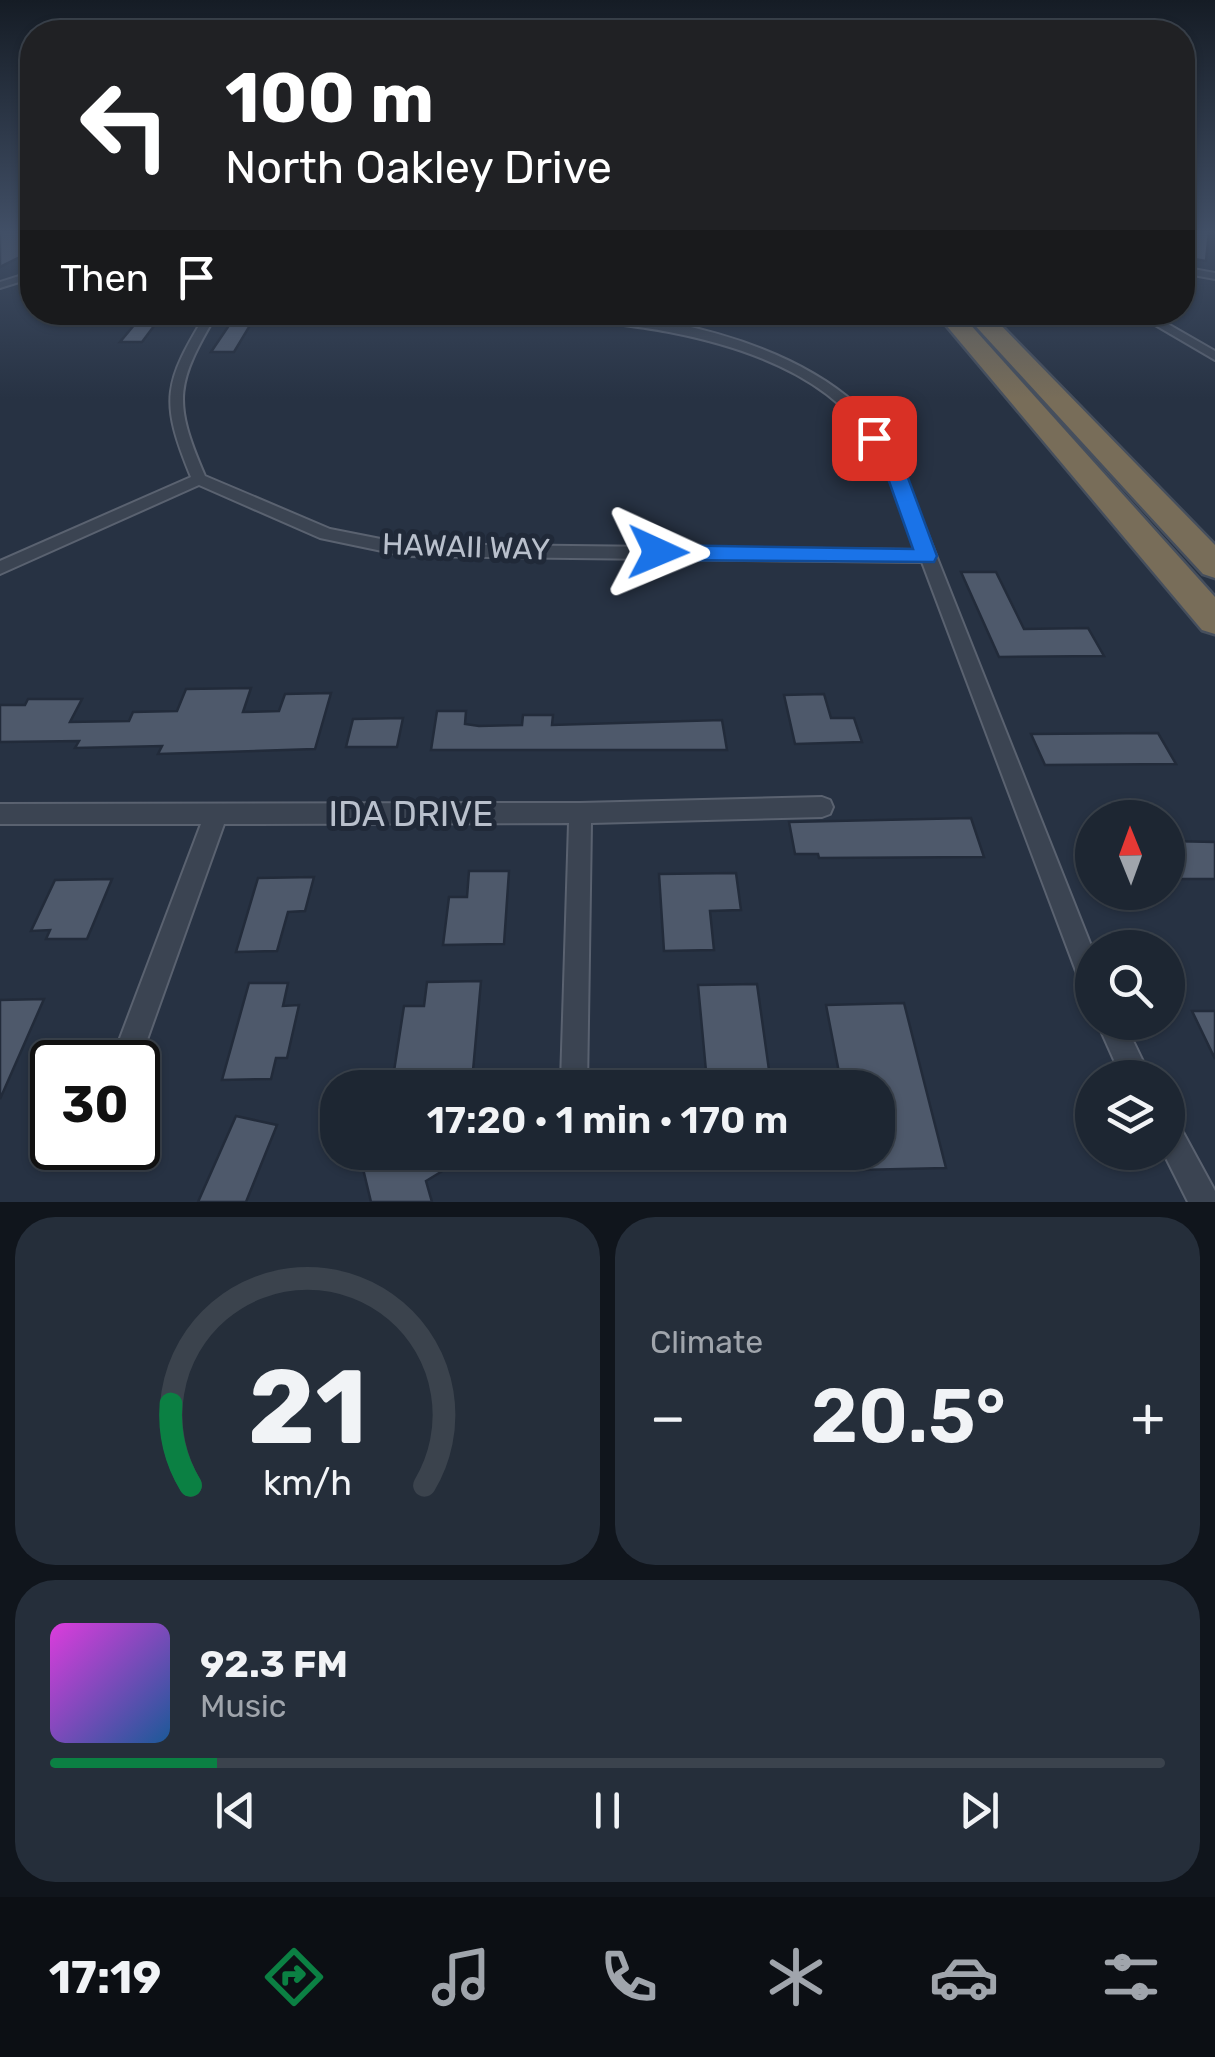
<!DOCTYPE html>
<html lang="en">
<head>
<meta charset="utf-8">
<style>
  :root { --surface:#1d2632; --page:#252e3a; --text:#f1f3f6; --muted:#a0a5ac; --line:#3b434d; --accent:#0b8043 }
  body { margin:0; font-family:Rubik,sans-serif; background:var(--page); color:var(--text); height:100vh; display:flex; flex-direction:column; font-size:38px; white-space:nowrap }
  * { box-sizing:border-box; margin:0 }
  p { font-size:32px; color:var(--muted) }
  .icon { flex:none; width:55px; height:55px; fill:none; stroke:currentColor; stroke-width:2; stroke-linecap:round; stroke-linejoin:round }
  .map { position:relative; height:1202px; overflow:hidden }
  .panel { display:flex; flex-direction:column; gap:15px; padding:15px; background:#10151c; flex:1 }
  .panel>* { flex:none }
  .banner { position:absolute; left:20px; top:20px; width:1175px; height:305px; border-radius:40px; box-shadow:0 2px 8px #0004,0 0 0 2px var(--line); background:#202124; color:#fff; overflow:hidden }
  .needle { width:65px; rotate:359deg }
  .tools { position:absolute; left:1075px; top:800px; display:grid; gap:20px }
  .tools a { display:grid; place-items:center; width:110px; height:110px; border-radius:50%; background:var(--surface); box-shadow:0 2px 8px #0004,0 0 0 2px var(--line); font-size:50px }
  .speed { position:absolute; left:30px; top:1040px; display:flex; gap:20px; font-size:50px; font-weight:700; text-align:center }
  .speed>* { display:grid; place-content:center; width:130px; height:130px; border-radius:50%; background:var(--surface); box-shadow:0 2px 8px #0004,0 0 0 2px var(--line); line-height:1 }
  .speed .limit { border:5px solid #111; border-radius:15px; background:#fff; color:#111 }
  .pin { position:absolute; display:grid; place-items:center; width:85px; height:85px; color:#fff; margin:-42px; border-radius:20px; box-shadow:0 5px 15px #0006 }
  .me { position:absolute; width:110px; margin:-55px; rotate:91deg; stroke-linejoin:round; filter:drop-shadow(0 0 8px #0008) }
  .turn { display:flex; align-items:center; gap:35px; height:210px; padding:0 40px; font-size:45px }
  .turn .icon { width:130px; height:130px; stroke-width:2.5 }
  .turn b { display:block; font-size:70px; line-height:85px }
  .then { display:flex; align-items:center; height:95px; padding:0 40px; background:#0003; gap:20px; font-size:38px }
  .big { font-size:75px; font-weight:600; line-height:1.1 }
  .panel .widget { flex:1; display:flex; flex-direction:column; justify-content:center; gap:15px; min-width:0; padding:0 35px; border-radius:40px; background:var(--page) }
  .panel .dial { align-items:center; gap:0 }
  .dial svg { height:260px; overflow:visible; fill:none; stroke:var(--line); stroke-width:7; stroke-linecap:round; text-anchor:middle }
  .dial text { fill:var(--text); stroke:none }
  .song { display:flex; align-items:center; gap:30px }
  .cover { width:120px; height:120px; border-radius:15px; background:linear-gradient(135deg,hsl(300 70% 55%),hsl(210 70% 35%)) }
  .played { height:10px; border-radius:5px; background:linear-gradient(90deg,var(--accent) 15%,var(--line) 15%) }
  .keys { display:flex; justify-content:space-around; direction:ltr }
  .heat { display:flex; justify-content:space-between; align-items:center; font-size:55px; direction:ltr }
  .panel .tiles { flex:1; display:grid; gap:15px; grid-template-columns:1fr 1fr }
  .widget:last-child { grid-column:span 2 }
  .trip { position:absolute; left:320px; top:1070px; width:575px; height:100px; border-radius:40px; background:var(--surface); box-shadow:0 2px 8px #0004,0 0 0 2px var(--line); font-weight:600; line-height:100px; text-align:center }
  .tab-bar { display:flex; height:160px; justify-content:space-around; align-items:center; background:#0c0f14; color:var(--muted) }
  .tab-bar .icon { width:70px; height:70px }
  .tab-bar .active { color:var(--accent) }
  .tab-bar b { font-size:45px; color:var(--text) }
  .map>svg:first-child { display:block }
  .building { fill:#4e596b; stroke:#222b3a; stroke-width:2.5 }
  .lines { fill:none; stroke-linecap:round; stroke-linejoin:round }
  .street-casing { stroke:#5a6270; stroke-width:4 }
  .highway-casing { stroke:#464f5d; stroke-width:5 }
  .street { fill:#3b4452; fill-rule:evenodd }
  .highway { fill:#786d59; fill-rule:evenodd }
  .route { fill:#1a73e8; stroke:#114b97; stroke-width:2.5 }
  .labels { text-anchor:middle; dominant-baseline:central; stroke-width:10; stroke-linejoin:round; paint-order:stroke }
  .street-label { font-size:30px; fill:#b9c0cc; stroke:#202938 }
  .near-street-label { font-size:35px; fill:#b9c0cc; stroke:#202938 }
</style>
</head>
<body>
<div class="map">
<svg width="1215" height="1202" viewBox="0 0 1215 1202">
  <rect width="100%" height="100%" fill="#273243"/>
  <g class="building">
    <polygon points="0,231 32,231 32,251 0,267"/>
    <polygon points="1182,231 1209,231 1206,261 1182,257"/>
    <polygon points="238,312 258,312 234,352 211,352"/>
    <polygon points="140,318 160,318 142,342 120,342"/>
    <polygon points="961,572 996,572 1024,629 1088,628 1104,656 999,657"/>
    <polygon points="251,688 243,712 279,711 285,694 331,693 315,749 158,754 162,746 75,748 79,741 0,742 0,705 25,705 28,699 82,699 70,722 129,721 133,712 177,711 186,689"/>
    <polygon points="824,694 831,718 854,718 862,742 795,744 784,695"/>
    <polygon points="437,711 466,711 465,724 479,726 522,725 523,715 553,715 552,725 722,720 727,750 431,750"/>
    <polygon points="403,718 397,747 346,747 353,719"/>
    <polygon points="1158,733 1176,764 1045,765 1031,734"/>
    <polygon points="971,818 984,857 819,858 818,854 795,854 789,822"/>
    <polygon points="1168,841 1215,842 1215,879 1168,879"/>
    <polygon points="469,871 509,871 504,944 443,945 449,897 467,897"/>
    <polygon points="736,873 741,910 710,911 714,950 664,951 659,874"/>
    <polygon points="314,877 305,911 288,912 277,951 236,952 258,878"/>
    <polygon points="112,879 87,939 46,939 50,930 31,931 55,880"/>
    <polygon points="481,981 472,1082 392,1084 404,1006 424,1006 427,982"/>
    <polygon points="249,983 288,983 283,1006 299,1005 287,1058 276,1058 271,1079 222,1080"/>
    <polygon points="757,984 769,1070 706,1071 698,985"/>
    <polygon points="44,999 0,1099 0,1000"/>
    <polygon points="904,1003 946,1168 858,1170 855,1152 878,1152 878,1088 842,1088 826,1005"/>
    <polygon points="1192,1011 1215,1011 1215,1059"/>
    <polygon points="236,1116 277,1125 246,1202 198,1202"/>
    <polygon points="359,1152 445,1152 449,1167 426,1181 432,1202 371,1202"/>
  </g>
  <g class="lines">
    <defs>
      <g id="street">
        <polygon points="1182,267 1215,273 1215,279 1182,273"/>
        <polygon points="32,272 32,278 0,288 0,282"/>
        <path d="M207,312h11c-42,71 -46,88 -13,164l125,53 76,15 512,6c-10,-26 -19,-54 -30,-80 -39,-87 -132,-121 -219,-138 -27,-6 -85,-10 -106,-20 94,0 222,28 294,93 19,17 30,41 44,62l191,481v44l-9,-4 -4,-9 -157,-417 -516,-6 -86,-18 -121,-53 -199,89v-13l191,-84c-32,-78 -27,-94 16,-165z"/>
        <polygon points="1133,312 1147,312 1215,351 1215,360"/>
        <polygon points="822,797 830,800 833,807 830,814 822,817 591,823 587,1088 563,1088 561,1082 569,823 224,824 138,1065 111,1062 201,824 0,824 0,804 580,803"/>
        <polygon points="1097,1022 1124,1022 1151,1078 1122,1078"/>
        <polygon points="1168,1119 1178,1123 1215,1191 1215,1202 1188,1202 1163,1152 1168,1152"/>
      </g>
      <g id="highway">
        <polygon points="935,312 959,312 1215,597 1215,634 1202,630"/>
        <polygon points="970,312 988,312 1215,545 1215,578 1203,574 971,321"/>
      </g>
    </defs>
    <use href="#street" class="street-casing"/>
    <use href="#highway" class="highway-casing"/>
    <use href="#street" class="street"/>
    <use href="#highway" class="highway"/>
  </g>
  <linearGradient id="sky" x2="0" y2="1"><stop stop-color="#151c25"/><stop offset="0.58" stop-color="#414f66"/><stop offset="1" stop-color="#414f66" stop-opacity="0"/></linearGradient>
  <rect width="1215" height="399" fill="url(#sky)"/>
  <polygon class="route" points="874,433 881,434 904,467 937,556 934,562 658,560 647,552 658,545 913,549 884,467 865,438"/>
  <g class="labels">
    <g class="street-label">
      <text transform="translate(466 547) rotate(2)">HAWAII WAY</text>
    </g>
    <g class="near-street-label">
      <text x="411" y="814">IDA DRIVE</text>
    </g>
  </g>
</svg>
<div class="tools">
<a><svg class="needle" viewBox="-14 -14 28 28"><path d="M0-13l5 13h-10z" fill="#e53935"/><path d="M0 13l5-13h-10z" fill="#a0a5ac"/></svg></a>
<a><svg class="icon" aria-label="search" viewBox="0 0 24 24"><circle cx="10" cy="10" r="6"/><path d="M15 15l6 6"/></svg></a>
<a><svg class="icon" aria-label="layers" viewBox="0 0 24 24"><path d="M12 4l9 5-9 5-9-5zM3 14l9 5 9-5"/></svg></a>
</div>
<div class="speed"><div class="limit">30</div></div>
<div class="pin" style="left:874px;top:438px;background:#d93025"><svg class="icon" aria-label="arrive" viewBox="0 0 24 24"><path d="M6 21V4h12l-3 4 3 4H6"/></svg></div>
<svg class="me" style="left:658px;top:552px" viewBox="-20 -20 40 40"><path d="M0-17L14 15 0 8-14 15z" fill="#1a73e8" stroke="#fff" stroke-width="4"/></svg>
<div class="trip">17:20 · 1 min · 170 m</div>
<div class="banner">
<div class="turn"><svg class="icon" aria-label="left" viewBox="0 0 24 24"><path d="M17 20v-9H6M10 6l-5 5 5 5"/></svg><div><b>100 m</b>North Oakley Drive</div></div>
<div class="then">Then<svg class="icon" aria-label="arrive" viewBox="0 0 24 24"><path d="M6 21V4h12l-3 4 3 4H6"/></svg></div>
</div>
</div>
<section class="panel">
<div class="tiles">
<div class="widget dial"><svg viewBox="0 0 100 80">
<path d="M14 69A42 42 0 1 1 86 69"/>
<path d="M14 69A42 42 0 0 1 8 44" stroke="#0b8043"/>
<text x="50" y="56" font-size="32" font-weight="700">21</text>
<text x="50" y="72" font-size="11">km/h</text>
</svg></div>
<div class="widget"><p>Climate</p>
<div class="heat"><a>−</a><b class="big">20.5°</b><a>+</a></div>
</div>
<div class="widget">
<div class="song"><i class="cover"></i><div><b>92.3 FM</b><p>Music</p></div></div>
<div class="played"></div>
<div class="keys"><svg class="icon" aria-label="previous" viewBox="0 0 24 24"><path d="M18 5L8 12l10 7zM5 5v14"/></svg><svg class="icon" aria-label="pause" viewBox="0 0 24 24"><path d="M8 5v14M16 5v14"/></svg><svg class="icon" aria-label="next" viewBox="0 0 24 24"><path d="M6 5l10 7-10 7zM19 5v14"/></svg></div>
</div>
</div>
</section>
<nav class="tab-bar">
<b>17:19</b>
<svg class="icon active" aria-label="directions" viewBox="0 0 24 24"><path d="M12 3l9 9-9 9-9-9zM9 14v-3h6M13 9l2 2-2 2"/></svg>
<svg class="icon" aria-label="music" viewBox="0 0 24 24"><path d="M9 18V5l10-2v13"/><circle cx="6" cy="18" r="3"/><circle cx="16" cy="16" r="3"/></svg>
<svg class="icon" aria-label="phone" viewBox="0 0 24 24"><path d="M5 4h4l2 5-3 2q2 4 5 5l2-3 5 2v4C11 20 4 13 5 4z"/></svg>
<svg class="icon" aria-label="climate" viewBox="0 0 24 24"><path d="M12 3v18M4 7l16 10M4 17L20 7"/></svg>
<svg class="icon" aria-label="car" viewBox="0 0 24 24"><path d="M5 17H2v-5l4-1 3-4h7l3 4 3 1v5h-3M9 17h6M6 11h13"/><circle cx="7" cy="17" r="2"/><circle cx="17" cy="17" r="2"/></svg>
<svg class="icon" aria-label="filters" viewBox="0 0 24 24"><path d="M4 7h16M4 17h16"/><circle cx="9" cy="7" r="2"/><circle cx="15" cy="17" r="2"/></svg>
</nav>
</body>
</html>
